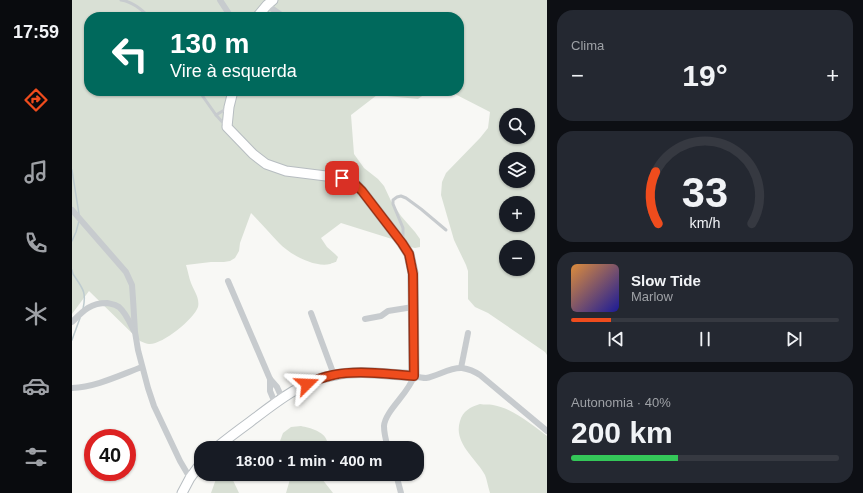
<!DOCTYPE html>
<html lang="pt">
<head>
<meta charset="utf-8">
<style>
  :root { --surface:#171b24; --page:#242831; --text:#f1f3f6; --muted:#9ea1a6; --line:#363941; --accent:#ef4c1d }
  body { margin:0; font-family:Arial,sans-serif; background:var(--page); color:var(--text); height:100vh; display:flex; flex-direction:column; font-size:15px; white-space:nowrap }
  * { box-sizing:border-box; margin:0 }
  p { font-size:13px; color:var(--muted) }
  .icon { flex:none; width:22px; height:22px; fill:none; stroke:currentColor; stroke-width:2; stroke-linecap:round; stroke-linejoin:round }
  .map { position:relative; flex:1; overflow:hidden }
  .panel { display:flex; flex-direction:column; gap:10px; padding:10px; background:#0d0f14; width:316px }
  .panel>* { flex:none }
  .hud { position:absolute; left:12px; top:12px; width:380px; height:84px; border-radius:16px; box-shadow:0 1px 3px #0004; background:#00695c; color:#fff; overflow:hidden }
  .buttons { position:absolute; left:427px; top:108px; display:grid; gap:8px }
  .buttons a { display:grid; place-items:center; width:36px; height:36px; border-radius:50%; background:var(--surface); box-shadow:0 1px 3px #0004; font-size:20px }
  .speed { position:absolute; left:12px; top:429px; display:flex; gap:8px; font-size:20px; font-weight:700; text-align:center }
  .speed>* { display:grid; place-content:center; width:52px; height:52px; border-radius:50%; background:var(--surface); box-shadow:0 1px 3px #0004; line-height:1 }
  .speed .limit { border:6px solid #d22; background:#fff; color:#111 }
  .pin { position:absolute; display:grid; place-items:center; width:34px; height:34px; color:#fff; margin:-17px; border-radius:8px; box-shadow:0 2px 6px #0006 }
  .me { position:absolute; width:44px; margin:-22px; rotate:69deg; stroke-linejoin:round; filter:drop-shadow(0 0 3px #0008) }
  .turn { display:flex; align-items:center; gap:14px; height:84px; padding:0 20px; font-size:18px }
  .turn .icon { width:52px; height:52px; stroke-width:2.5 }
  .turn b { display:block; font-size:28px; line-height:34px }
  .big { font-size:30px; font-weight:800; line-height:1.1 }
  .panel .widget { flex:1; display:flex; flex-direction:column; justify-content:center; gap:6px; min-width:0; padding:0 14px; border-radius:16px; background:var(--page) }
  .panel .dial { align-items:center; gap:0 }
  .dial svg { height:104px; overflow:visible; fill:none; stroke:var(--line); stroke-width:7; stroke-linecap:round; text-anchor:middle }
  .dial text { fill:var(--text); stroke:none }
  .song { display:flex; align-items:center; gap:12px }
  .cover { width:48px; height:48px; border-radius:6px; background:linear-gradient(135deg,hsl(30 70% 55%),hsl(240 70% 35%)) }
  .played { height:4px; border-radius:2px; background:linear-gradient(90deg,var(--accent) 15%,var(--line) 15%) }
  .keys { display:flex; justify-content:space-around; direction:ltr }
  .heat { display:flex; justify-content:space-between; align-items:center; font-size:22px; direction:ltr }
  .charge { height:6px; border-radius:3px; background:linear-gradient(90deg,#34c759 40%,var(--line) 0) }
  .trip { position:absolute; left:122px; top:441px; width:230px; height:40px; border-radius:16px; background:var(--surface); box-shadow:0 1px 3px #0004; font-weight:800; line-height:40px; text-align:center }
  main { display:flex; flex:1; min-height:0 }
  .tabs { display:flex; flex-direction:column; width:72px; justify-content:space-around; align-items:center; background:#090b0e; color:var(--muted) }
  .tabs .icon { width:28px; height:28px }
  .tabs .on { color:var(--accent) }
  .tabs b { font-size:18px; color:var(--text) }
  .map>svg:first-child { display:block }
  .green { fill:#d9e0d5; fill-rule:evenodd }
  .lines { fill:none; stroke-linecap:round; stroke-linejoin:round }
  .stream { stroke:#becbcf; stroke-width:1.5 }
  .secondary-casing { stroke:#b7bdc1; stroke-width:11 }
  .lane { stroke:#c7cbce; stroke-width:3 }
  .street { stroke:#c7cbce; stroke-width:6 }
  .secondary { stroke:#fff; stroke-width:9 }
  .route-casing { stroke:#9b3113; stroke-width:10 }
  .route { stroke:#ef4c1d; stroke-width:7 }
</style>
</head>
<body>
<main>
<nav class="tabs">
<b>17:59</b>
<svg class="icon on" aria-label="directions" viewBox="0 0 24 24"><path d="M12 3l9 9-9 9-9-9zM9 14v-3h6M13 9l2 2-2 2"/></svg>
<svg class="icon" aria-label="music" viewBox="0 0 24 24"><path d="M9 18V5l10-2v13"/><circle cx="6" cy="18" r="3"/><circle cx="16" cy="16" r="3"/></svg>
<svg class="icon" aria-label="phone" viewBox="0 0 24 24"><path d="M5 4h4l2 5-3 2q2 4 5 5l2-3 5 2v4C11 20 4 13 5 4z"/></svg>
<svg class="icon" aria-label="climate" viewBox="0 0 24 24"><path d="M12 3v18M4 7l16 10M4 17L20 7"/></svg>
<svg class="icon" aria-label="car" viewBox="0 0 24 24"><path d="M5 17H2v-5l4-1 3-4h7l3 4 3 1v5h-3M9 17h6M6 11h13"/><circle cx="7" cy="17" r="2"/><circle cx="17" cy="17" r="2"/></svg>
<svg class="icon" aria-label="filters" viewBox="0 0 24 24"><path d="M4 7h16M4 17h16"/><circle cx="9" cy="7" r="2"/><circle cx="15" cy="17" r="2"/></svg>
</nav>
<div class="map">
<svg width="475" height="493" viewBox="0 0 475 493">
  <rect width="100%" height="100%" fill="#f8f8f5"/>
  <g class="green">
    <path d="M0,0h475v355l-2,-3 -57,-39 -13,-6 -7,-8v-28l-2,-6 -12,-25 -13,-45 1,-13 4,-9 34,-35 8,-10 2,-16 -41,-21h10v-74h-370v74h340l-11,8 -41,-4 -26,20 3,39 10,14 14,11 6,7 7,15 10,15 14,16 5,7v8l-5,1 -5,-1 -18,-8 -51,-16 -20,15 6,9 8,7 3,3 -2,5c-1,0 -6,2 -6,2 -15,4 -41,-10 -51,-21 -9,-9 -18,-20 -28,-30l-11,30 -1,8 -4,7 -5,3 -6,1h-13l-25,3c2,6 3,13 5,18 3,8 9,15 7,24 -4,12 -36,38 -49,37 -2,0 -6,-2 -9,-3l-51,-50 -17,23zM434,115h22v22h-22zM434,159h22v22h-22zM434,203h22v22h-22zM434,247h22v22h-22z"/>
    <path d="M408,404c4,1 9,0 13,1 19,3 39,20 54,31v57h-57c-2,-6 -3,-13 -5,-18 -9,-17 -32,-32 -25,-54 3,-10 10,-14 20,-17z"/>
    <path d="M229,426c9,2 23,5 26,15 1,2 1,5 1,7h-47l-1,-7 3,-8 8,-6z"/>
    <polygon points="149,474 158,474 167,493 139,493 144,479"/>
    <polygon points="218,474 251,474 250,479 261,493 214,493 219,476"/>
  </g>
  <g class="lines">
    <g class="stream">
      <polyline points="0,170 7,214"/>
      <polyline points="0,241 4,232 7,221"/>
      <path d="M0,270l1,4c9,14 14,17 10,35"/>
      <polyline points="0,340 8,318"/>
    </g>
    <defs>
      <g id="secondary">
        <polyline points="185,17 195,5 201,0"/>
        <path d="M144,448c11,-9 23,-18 34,-26 25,-19 53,-42 85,-47 24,-5 54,-1 79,1l-1,-103 -4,-19 -7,-11 -40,-52 -9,-9 -11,-4 -56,-7 -20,-7 -13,-10 -26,-27 2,-20 4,-16"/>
        <polyline points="110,493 118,478 129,463"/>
      </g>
    </defs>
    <use href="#secondary" class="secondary-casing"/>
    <g class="lane">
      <path d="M49,0c12,2 20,9 28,17"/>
      <polyline points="127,91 144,115 154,126"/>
      <polyline points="144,115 154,109"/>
      <polyline points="331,239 331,228 321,204 321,200 325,197 329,196 334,198 349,209 374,230"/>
    </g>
    <g class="street">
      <polyline points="148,0 159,17"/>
      <polyline points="195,5 212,17"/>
      <polyline points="0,210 54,272 60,285 61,299 63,332 66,350 76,388 82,406 108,461 118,478"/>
      <polyline points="156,281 198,379 205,387 210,398"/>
      <polyline points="239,313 262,375"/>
      <polyline points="293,319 309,316 316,311 341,307"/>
      <path d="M0,322c11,-11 18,-19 35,-19 4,1 8,1 12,4 7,6 11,16 15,24"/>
      <polyline points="389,368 396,333"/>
      <polyline points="198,379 198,391 203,403"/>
      <path d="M0,388c24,-1 48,-13 70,-21"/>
      <path d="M316,448c-2,-7 -4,-14 -4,-22 1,-15 25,-33 30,-50 4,1 8,2 12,2 12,-2 24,-11 36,-10 7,1 12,3 18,7l67,56"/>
      <polyline points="324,474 329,493"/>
    </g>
    <use href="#secondary" class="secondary"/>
  </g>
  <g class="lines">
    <defs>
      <path id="route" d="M235,384c8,-4 17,-7 26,-9 23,-5 57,-1 81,1l-1,-102 -4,-20 -7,-11 -40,-52 -9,-9 -11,-4"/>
    </defs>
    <use href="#route" class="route-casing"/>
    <use href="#route" class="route"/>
  </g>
</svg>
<div class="buttons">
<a><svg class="icon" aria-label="search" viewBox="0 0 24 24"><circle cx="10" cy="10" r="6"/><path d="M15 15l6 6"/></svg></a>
<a><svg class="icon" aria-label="layers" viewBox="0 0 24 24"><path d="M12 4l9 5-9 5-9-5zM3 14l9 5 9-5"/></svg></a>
<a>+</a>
<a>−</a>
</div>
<div class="speed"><div class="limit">40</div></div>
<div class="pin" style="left:270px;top:178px;background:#d93025"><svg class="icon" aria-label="arrive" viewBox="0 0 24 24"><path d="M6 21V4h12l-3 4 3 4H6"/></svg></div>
<svg class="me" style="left:235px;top:384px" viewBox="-20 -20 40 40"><path d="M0-17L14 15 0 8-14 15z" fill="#ef4c1d" stroke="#fff" stroke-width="4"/></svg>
<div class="trip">18:00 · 1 min · 400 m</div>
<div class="hud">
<div class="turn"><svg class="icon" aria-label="left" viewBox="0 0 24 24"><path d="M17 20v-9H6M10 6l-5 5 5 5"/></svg><div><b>130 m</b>Vire à esquerda</div></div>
</div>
</div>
<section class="panel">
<div class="widget"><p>Clima</p>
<div class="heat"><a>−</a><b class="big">19°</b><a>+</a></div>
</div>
<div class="widget dial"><svg viewBox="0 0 100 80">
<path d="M14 69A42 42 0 1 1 86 69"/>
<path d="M14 69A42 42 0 0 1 12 29" stroke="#ef4c1d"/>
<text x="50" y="56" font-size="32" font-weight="700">33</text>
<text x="50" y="72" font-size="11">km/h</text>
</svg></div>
<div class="widget">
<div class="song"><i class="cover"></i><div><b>Slow Tide</b><p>Marlow</p></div></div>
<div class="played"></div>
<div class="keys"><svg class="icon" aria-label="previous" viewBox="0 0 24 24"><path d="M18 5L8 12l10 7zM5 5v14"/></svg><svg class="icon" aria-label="pause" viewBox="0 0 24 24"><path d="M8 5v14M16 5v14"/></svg><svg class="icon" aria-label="next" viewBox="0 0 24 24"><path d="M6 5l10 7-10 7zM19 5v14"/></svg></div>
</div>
<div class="widget"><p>Autonomia · 40%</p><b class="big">200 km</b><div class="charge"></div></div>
</section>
</main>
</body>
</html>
